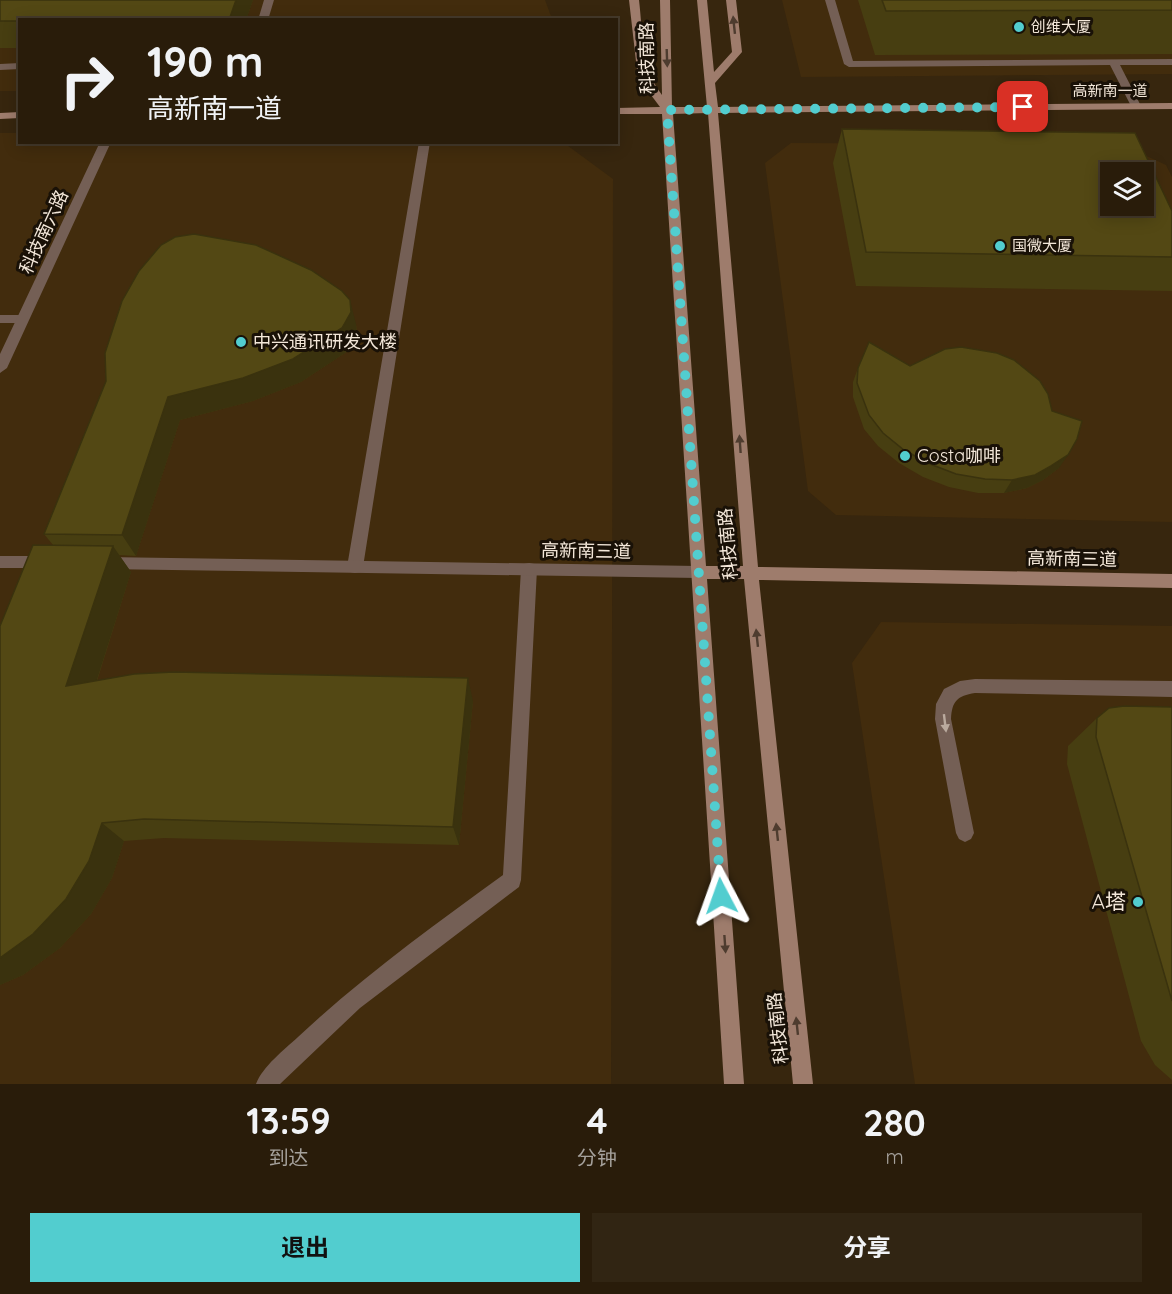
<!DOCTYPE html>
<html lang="zh">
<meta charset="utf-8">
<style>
:root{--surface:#291c0a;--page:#312513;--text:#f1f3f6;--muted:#a5a19c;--line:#453a2b;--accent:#52cdcf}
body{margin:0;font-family:Quicksand,"Noto Sans SC",sans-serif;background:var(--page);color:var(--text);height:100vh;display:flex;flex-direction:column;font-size:22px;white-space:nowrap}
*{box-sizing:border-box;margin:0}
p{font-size:20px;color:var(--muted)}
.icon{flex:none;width:33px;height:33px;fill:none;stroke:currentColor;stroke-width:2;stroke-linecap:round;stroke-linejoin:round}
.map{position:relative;height:1084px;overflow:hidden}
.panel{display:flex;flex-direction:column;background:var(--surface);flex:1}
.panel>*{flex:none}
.hud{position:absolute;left:18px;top:18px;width:600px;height:126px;border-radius:0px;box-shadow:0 3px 15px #0003,0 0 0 2px var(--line);background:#291c0a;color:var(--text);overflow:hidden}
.buttons{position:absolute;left:1100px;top:162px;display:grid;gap:12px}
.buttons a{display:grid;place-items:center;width:54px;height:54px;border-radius:0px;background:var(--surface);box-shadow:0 3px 15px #0003,0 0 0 2px var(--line);font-size:30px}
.pin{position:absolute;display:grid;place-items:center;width:51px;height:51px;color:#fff;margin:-26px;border-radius:12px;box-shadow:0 3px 9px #0006}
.me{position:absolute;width:66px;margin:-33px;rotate:356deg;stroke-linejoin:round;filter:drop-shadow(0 0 4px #0008)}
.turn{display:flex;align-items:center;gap:21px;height:126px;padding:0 30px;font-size:27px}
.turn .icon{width:78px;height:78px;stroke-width:2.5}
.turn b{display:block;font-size:42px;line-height:51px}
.eta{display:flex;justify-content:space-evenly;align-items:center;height:102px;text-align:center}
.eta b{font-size:36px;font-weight:700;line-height:42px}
.primary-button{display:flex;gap:12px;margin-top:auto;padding:12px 30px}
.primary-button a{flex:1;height:69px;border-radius:0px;background:var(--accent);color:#111;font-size:24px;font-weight:700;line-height:69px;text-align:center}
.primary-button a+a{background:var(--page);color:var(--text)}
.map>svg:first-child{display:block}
.built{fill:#422c0d;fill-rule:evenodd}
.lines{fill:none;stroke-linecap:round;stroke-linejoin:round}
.lane{fill:#745f55;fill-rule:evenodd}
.street{fill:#745f55;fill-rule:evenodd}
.secondary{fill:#9e7c6c;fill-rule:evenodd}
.wall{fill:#473e11}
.shaded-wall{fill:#3a320e}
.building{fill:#534814;stroke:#3a320e;stroke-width:1.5;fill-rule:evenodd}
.oneway{fill:#4e3c2f}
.oneway2{fill:#baaa9e}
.route{stroke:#52cdcf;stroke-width:10;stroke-dasharray:0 18}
.poi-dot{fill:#52cdcf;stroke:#191107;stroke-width:2}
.labels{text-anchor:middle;stroke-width:6;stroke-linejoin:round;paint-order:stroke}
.far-poi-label{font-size:15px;fill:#f3e7d9;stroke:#191107;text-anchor:start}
.far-street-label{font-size:15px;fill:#f3e7d9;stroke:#191107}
.street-label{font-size:18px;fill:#f3e7d9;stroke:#191107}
.poi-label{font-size:18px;fill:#f3e7d9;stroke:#191107;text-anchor:start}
.near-poi-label{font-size:21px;fill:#f3e7d9;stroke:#191107;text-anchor:end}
</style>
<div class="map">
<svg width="1172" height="1084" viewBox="0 0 1172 1084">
<rect width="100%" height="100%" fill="#37260e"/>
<path class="built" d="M0,0H545L552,19L20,20L19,91H0Z
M782,0H1172V74L801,77Z
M0,133H19L20,142L564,143L613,179L611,1084H0Z
M791,143L1123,145L1166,165L1172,177V522L836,515L808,491L765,163ZM1110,172H1143V206H1110Z
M881,622L1172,626V1084H915L852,663Z"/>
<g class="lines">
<path class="lane" d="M264,0H274L268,20H258Z
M825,0H835L853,61L1172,59V65H1120L1141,106L1136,109L1131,106L1110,65L849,67L844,64Z
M20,63V69L0,70V64Z
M419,142H430L363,567L360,572L355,573L350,572L347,567Z
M0,315H23L29,319L23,323H0Z
M529,563L534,564L537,569L521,880L519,887L360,1008L280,1084H256C263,1066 284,1050 298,1037C362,977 433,926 503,875L521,569L524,564Z
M975,679L1172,681V697L975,693C957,696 952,701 951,719L974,833L971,839L965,842L959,839L956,833L935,719L936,704L944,689L960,681Z"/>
<path class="street" d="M100,142H111L7,368L0,373V354Z
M0,556H44L49,557L52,562L49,567L44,568H0Z
M104,557L698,566L703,567L706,572L703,577L698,578L104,569L99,568L96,563L99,558Z"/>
<path class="secondary" d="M629,0H639C643,33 641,68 662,95L660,0H670L672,107H707L697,0H707L714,72L732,52L726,0H736L742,52L715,83L718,107L1172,103V109L718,113L758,567L1172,574V588L759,580L813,1084H793L744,579H707L744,1084H724L662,114H616V108L660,107L642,83L637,70ZM708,113L711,153L743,566H706L673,114Z
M20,112V118L0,119V113Z"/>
</g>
<path class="wall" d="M0,0H253L246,20H20V48H0Z
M858,0H1172V54L875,55Z
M842,129L1172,211V291L856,286L833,163Z
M356,324L357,335L348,351L301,382L253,401L180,420L136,556L119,555L131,572L97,681L473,701L459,845L164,838L124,841L112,878L91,914L60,948L23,975L0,985V626L53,545L44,534L106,381Z
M858,368L1059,468L1043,480L1027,488L1004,493H978L949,487L923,477L899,463L878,446L864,429L853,397V382Z
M1172,707V1080L1155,1065L1141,1041L1067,764L1068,746L1097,718Z"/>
<path class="shaded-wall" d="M236,0H253L246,20H229Z
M350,300L356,324L357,335L348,351L301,382L253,401L180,420L136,556L122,535L168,397Z
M1068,455L1059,468L1043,480L1027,488L1004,493L1012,480Z
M113,546L131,572L88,708L66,686Z
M468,678L473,701L459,845L453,827Z
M102,823L124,841L112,878L91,914L60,948L23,975L0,985V958Z"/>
<path class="building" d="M0,0H236L229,20H20V21H0Z
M882,0H1172V10L886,11Z
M842,129L1135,133L1172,211V257L866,252ZM1110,172H1143V206H1110Z
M194,234L256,245L311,270L342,291L350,300L351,312L342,328L293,359L243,378L168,397L122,535L44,534L106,381L105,353L122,301L139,271L161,245L175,237Z
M869,342L910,366L945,349L961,347L997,353L1014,360L1040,381L1048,394L1052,411L1082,421L1077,439L1068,455L1051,466L1035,475L1012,480L985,479L956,474L930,464L904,450L883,433L869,415L857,383L858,368Z
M33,545L113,546L66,686L134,674L174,672L468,678L453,827L144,819L102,823L89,861L66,899L33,934L0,958V626Z
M1124,706L1172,707V1001L1096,737L1097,718L1109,708Z"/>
<defs><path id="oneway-solid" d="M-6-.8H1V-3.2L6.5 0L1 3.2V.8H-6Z" transform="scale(1.5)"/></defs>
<g class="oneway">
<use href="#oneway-solid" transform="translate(734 25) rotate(-96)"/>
<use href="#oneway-solid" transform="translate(667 58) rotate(88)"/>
<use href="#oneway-solid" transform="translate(740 444) rotate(-94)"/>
<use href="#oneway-solid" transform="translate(757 638) rotate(-96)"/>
<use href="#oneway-solid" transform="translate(777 832) rotate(-96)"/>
<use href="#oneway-solid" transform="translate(725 944) rotate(86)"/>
<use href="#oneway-solid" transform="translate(797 1026) rotate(-96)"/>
</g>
<use class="oneway2" href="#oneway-solid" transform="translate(945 723) rotate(83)"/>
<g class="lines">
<path class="route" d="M721,896L667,110L1023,107"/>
</g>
<g class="poi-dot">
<circle cx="1019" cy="27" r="6"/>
<circle cx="1000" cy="246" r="6"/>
<circle cx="241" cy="342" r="6"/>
<circle cx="905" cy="456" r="6"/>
<circle cx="1138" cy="902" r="6"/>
</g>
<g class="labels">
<g class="far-poi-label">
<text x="1031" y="32">创维大厦</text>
<text x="1012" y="251">国微大厦</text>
</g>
<g class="far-street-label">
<text x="1110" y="96">高新南一道</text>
</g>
<g class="street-label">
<text transform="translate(647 58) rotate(-91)" y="6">科技南路</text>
<text transform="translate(44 232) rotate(-65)" y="6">科技南六路</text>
<text transform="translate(728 544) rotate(-95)" y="6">科技南路</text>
<text transform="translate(586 551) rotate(1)" y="6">高新南三道</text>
<text transform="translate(1072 559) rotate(1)" y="6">高新南三道</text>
<text transform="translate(778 1028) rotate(-96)" y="6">科技南路</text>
</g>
<g class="poi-label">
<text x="253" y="348">中兴通讯研发大楼</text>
<text x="917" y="462">Costa咖啡</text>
</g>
<g class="near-poi-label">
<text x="1126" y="909">A塔</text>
</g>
</g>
</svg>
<div class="buttons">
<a><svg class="icon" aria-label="layers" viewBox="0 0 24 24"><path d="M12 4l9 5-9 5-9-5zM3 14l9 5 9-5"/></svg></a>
</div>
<div class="pin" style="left:1023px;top:107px;background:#d93025"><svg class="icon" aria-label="arrive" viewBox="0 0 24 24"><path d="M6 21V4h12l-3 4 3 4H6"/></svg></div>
<svg class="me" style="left:721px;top:896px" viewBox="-20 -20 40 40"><path d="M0-17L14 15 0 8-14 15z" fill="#52cdcf" stroke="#fff" stroke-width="4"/></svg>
<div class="hud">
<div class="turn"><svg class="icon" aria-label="right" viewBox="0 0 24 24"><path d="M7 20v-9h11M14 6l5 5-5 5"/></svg><div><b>190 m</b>高新南一道</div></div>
</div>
</div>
<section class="panel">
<div class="eta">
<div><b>13:59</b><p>到达</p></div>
<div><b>4</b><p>分钟</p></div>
<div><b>280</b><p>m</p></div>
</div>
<div class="primary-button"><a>退出</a><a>分享</a></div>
</section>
